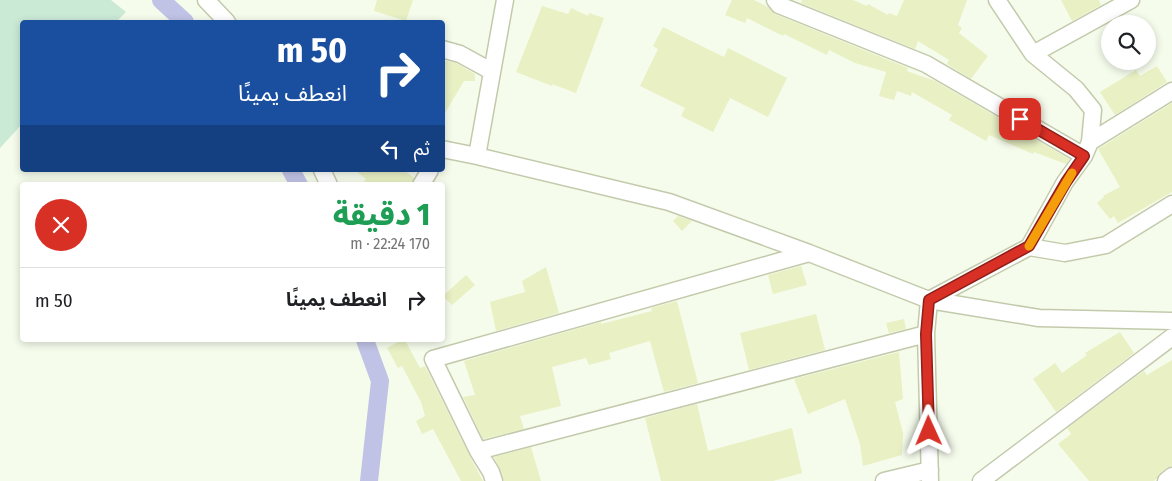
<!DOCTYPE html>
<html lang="ar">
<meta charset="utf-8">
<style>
:root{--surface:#fff;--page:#f2f2f2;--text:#202124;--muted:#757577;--line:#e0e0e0}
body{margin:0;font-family:"Fira Sans Condensed","Noto Sans Arabic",sans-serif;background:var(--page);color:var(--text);direction:rtl;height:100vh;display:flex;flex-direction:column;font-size:19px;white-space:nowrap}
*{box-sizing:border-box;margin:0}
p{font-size:16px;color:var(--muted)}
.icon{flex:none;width:28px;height:28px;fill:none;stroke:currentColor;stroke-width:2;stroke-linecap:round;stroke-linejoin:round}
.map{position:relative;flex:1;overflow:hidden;direction:ltr}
.side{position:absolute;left:20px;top:182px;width:425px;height:160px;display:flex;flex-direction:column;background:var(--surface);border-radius:5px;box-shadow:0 2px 8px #0003;direction:rtl}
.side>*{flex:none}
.guide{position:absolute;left:20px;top:20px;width:425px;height:152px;border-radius:5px;box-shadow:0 2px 8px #0003;direction:rtl;background:#1a4fa0;color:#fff;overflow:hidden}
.fabs{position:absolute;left:1101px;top:15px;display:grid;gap:10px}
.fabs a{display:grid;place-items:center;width:55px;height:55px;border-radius:50%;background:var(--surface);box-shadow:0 2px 8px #0003;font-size:25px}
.pin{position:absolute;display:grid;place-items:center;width:42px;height:42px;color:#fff;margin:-21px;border-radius:10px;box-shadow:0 2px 8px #0006}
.me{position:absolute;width:55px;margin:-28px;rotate:359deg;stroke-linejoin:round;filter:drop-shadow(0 0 4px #0008)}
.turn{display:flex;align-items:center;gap:18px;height:105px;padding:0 15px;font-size:22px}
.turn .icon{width:65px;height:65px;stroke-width:2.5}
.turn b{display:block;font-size:35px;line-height:42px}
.then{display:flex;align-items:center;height:48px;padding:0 15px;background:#0003;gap:10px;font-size:19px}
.round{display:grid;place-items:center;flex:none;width:52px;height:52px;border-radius:26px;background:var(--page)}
.overview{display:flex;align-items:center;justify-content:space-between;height:85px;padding:0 15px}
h1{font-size:30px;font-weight:800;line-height:38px;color:#1e9e55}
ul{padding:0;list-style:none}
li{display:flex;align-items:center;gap:15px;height:65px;padding:0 15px;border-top:1px solid var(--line)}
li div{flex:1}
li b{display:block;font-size:19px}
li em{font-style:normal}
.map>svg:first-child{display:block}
.green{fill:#caead6}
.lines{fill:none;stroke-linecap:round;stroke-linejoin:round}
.canal{stroke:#c0c3e5;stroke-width:18}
.building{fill:#e8f0c4}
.minor-casing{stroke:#c3caab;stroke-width:19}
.minor{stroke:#fff;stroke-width:16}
.route-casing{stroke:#8d1f18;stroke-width:12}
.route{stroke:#d93025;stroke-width:9}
.slow{stroke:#f59e0b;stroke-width:9}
</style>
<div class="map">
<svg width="1172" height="481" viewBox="0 0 1172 481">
<rect width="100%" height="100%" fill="#f5fcec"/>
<path class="green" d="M0,0H111L126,12L116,22H22V124L0,148Z"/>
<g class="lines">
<path class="canal" d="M161,0L185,22
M291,170L299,185
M365,340L380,381L369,481"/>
</g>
<path class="building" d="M377,0H413L406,21L374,11Z
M732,0H754L768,7L775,14L908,68L907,71L935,81L1069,159L1066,164L1034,152L1033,154L989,135L986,141L949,120L952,115L912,92L911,96L897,91L894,100L879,96L886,72L855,63L829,50L827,55L784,34L783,36L747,18L745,23L725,15Z
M802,0H853L867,6L868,4L888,15L889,13L897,16L904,0H967L958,25L962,28L959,33L988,56L971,79L947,64L949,60L918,41L915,49L801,3Z
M1061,0H1099L1101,5L1072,21Z
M542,6L568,14L571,8L588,16L589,13L604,18L576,93L552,84V86L516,72Z
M663,27L724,57L728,48L787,78L768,117L730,98L713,132L681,116L685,108L640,86L658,49L653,46Z
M442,60L456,63L475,74V81H464L442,118Z
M1157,66L1167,82L1115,115L1100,92L1136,70L1140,76Z
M1172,103V192L1118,223L1114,216L1110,219L1097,203L1104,197L1103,196L1120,187L1098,149Z
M355,170H404L414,178L411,185H362L366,179Z
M678,216L692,221L682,231L673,221Z
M801,266L807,285L773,294L768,275Z
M546,267L559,313L496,331L490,302L525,292L522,281Z
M466,275L475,285L452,305L443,296Z
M677,301L698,383L664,392L650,341L609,353L611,359L589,365L586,358L552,367L561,406L520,416L524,429L483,439L463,397L475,395L464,361L601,322V324L652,311L651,308Z
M816,314L825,350L749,370L740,333Z
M904,319L906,329L889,333L886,323Z
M1120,332L1134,353L1056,412L1033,379L1055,363L1062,373L1087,355L1085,353Z
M402,340H405L420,368L425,366L469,455L483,481H461L433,429L422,434L416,421L425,416L421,402L402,366L398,368L387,348Z
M899,352L903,399L895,402L903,433L902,455L863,466L860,444L845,399L808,414L794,379Z
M1172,360V466L1166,468L1154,481H1089L1058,444L1071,434L1067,428L1144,371L1147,375Z
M697,404L708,451L792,428L802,473L773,481H661L645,418Z
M531,447L541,481H504L500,469L494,457Z"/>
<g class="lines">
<g class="minor-casing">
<path id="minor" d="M206,0L227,22
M775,0L779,5L926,64L1084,156
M442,49L460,54L491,71
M1033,54L1131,0
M1090,142L1172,91
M442,149L477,156L669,202L809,253L929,300L1039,318L1172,321
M477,156L505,0
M322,170L329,185
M421,185L430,170
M1029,247L1065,253L1106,245L1172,204
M478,451L926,334
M494,481L491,472L478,451L433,359L809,253
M884,481L930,470
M930,481L926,334L929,300L1029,247L1065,182L1084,156L1090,142L1093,110L1076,89L1033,54L997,0
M981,481L1172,337
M1166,481L1172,476"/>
</g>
<use href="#minor" class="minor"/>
</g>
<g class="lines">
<g class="route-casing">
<path id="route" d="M929,431L926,334L929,300L1029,246L1066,182L1084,156L1020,119"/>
</g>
<use href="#route" class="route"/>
<path class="slow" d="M1029,246L1072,173"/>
</g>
</svg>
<div class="fabs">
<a><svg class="icon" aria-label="search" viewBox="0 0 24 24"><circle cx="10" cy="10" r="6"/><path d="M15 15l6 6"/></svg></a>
</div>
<div class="pin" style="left:1020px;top:119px;background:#d93025"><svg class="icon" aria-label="arrive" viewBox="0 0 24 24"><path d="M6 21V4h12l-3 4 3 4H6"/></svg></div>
<svg class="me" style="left:929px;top:431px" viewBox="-20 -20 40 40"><path d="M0-17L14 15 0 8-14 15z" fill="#d93025" stroke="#fff" stroke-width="4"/></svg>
<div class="guide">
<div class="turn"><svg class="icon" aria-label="right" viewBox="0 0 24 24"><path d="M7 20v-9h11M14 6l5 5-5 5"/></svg><div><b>50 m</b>انعطف يمينًا</div></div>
<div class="then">ثم<svg class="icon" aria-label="left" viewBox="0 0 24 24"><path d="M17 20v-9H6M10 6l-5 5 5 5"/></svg></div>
</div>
<section class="side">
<div class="overview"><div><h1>1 دقيقة</h1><p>170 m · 22:24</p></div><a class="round" style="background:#d93025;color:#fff"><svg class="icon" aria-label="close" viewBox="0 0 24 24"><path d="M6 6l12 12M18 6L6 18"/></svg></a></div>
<ul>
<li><svg class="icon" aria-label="right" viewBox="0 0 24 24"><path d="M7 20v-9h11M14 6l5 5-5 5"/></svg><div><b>انعطف يمينًا</b></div><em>50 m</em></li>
</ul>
</section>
</div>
